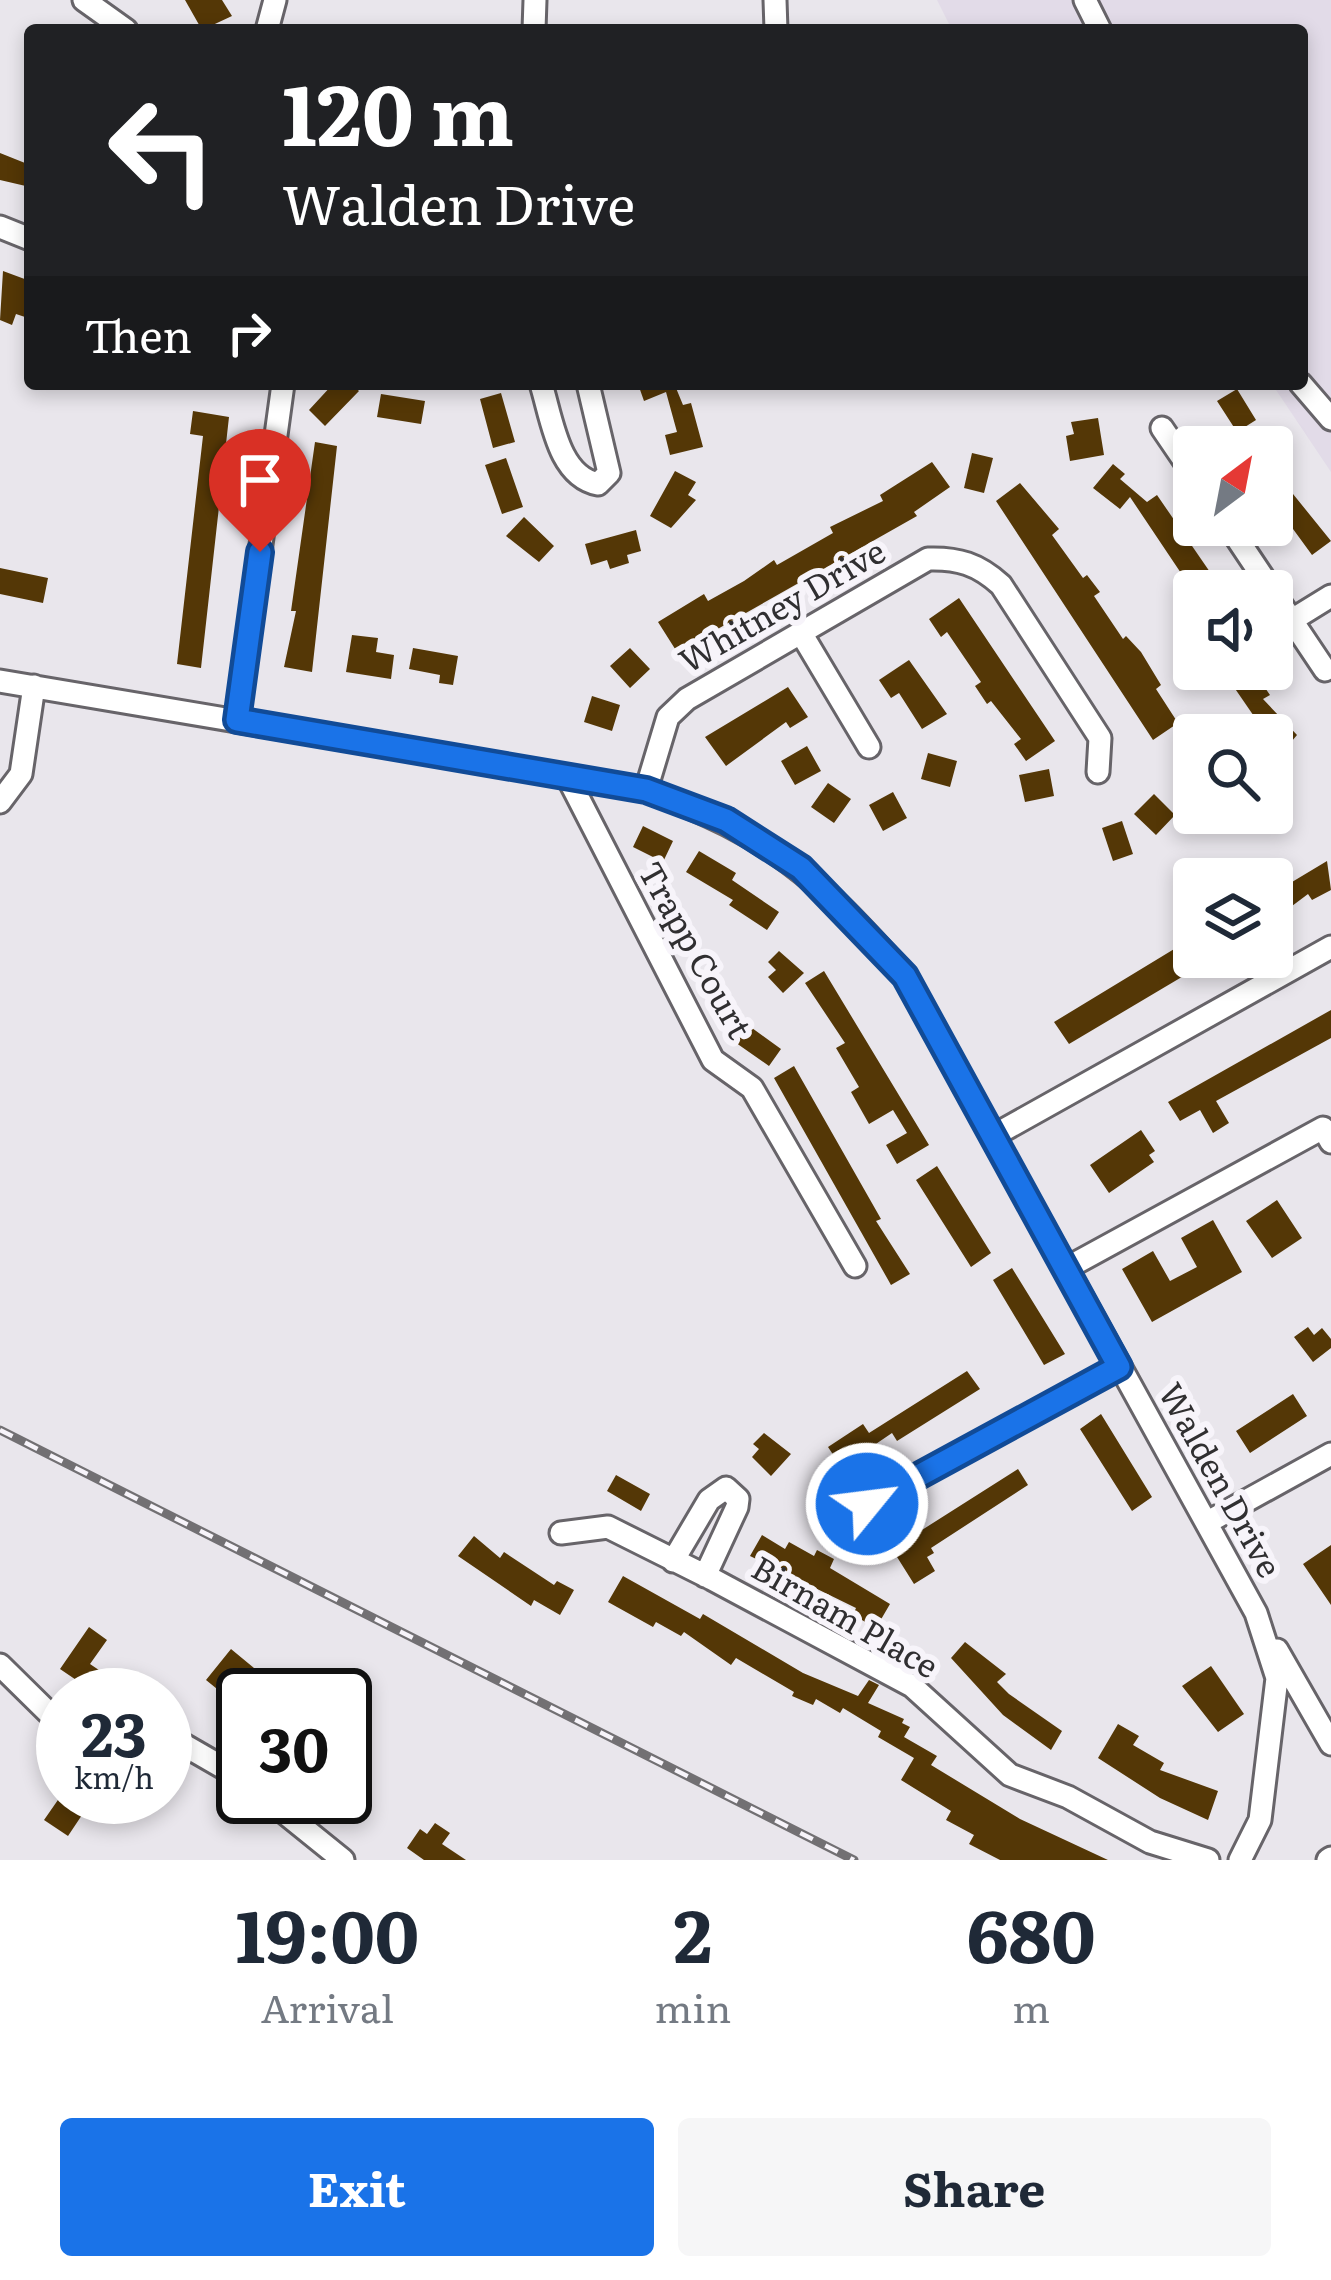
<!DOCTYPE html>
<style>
:root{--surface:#fff;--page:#f6f6f7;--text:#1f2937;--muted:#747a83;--accent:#1a73e8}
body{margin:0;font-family:Literata,serif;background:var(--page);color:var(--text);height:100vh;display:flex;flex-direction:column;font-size:45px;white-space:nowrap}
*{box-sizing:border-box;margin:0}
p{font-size:39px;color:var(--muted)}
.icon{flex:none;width:66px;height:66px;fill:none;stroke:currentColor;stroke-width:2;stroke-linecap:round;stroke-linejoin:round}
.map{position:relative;height:1860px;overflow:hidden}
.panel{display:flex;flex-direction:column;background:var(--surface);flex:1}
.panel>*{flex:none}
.hud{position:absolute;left:24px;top:24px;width:1284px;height:366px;border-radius:12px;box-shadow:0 6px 18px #0003;background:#202124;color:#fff;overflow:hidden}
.needle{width:78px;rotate:32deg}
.tools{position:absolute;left:1173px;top:426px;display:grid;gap:24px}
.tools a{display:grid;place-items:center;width:120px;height:120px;border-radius:12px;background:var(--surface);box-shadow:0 6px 18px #0003;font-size:60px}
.speed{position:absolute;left:36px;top:1668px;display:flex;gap:24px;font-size:60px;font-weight:700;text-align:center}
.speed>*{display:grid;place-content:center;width:156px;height:156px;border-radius:50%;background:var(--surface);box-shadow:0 6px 18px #0003;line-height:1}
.speed small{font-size:30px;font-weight:400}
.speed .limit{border:6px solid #111;border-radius:18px;background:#fff;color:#111}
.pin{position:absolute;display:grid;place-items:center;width:102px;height:102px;color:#fff;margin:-123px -51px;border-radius:50% 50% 50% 0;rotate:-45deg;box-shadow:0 0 12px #0007}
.pin .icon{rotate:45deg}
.me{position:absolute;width:132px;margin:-66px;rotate:61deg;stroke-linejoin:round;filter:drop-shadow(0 0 9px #0008)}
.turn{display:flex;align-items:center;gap:42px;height:252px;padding:0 60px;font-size:54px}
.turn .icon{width:156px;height:156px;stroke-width:2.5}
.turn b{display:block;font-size:84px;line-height:102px}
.then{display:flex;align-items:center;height:114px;padding:0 60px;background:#0003;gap:24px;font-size:45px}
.eta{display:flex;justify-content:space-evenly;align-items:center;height:204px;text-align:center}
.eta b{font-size:72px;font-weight:700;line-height:84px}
.action{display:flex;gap:24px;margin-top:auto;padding:24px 60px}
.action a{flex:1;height:138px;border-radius:12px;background:var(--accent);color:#fff;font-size:48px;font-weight:700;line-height:138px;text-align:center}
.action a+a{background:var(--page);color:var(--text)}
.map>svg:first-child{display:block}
.built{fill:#e2dbe8}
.building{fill:#543706}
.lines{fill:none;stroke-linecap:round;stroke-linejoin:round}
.minor-casing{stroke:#676469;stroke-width:27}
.minor{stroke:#fff;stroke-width:21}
.rail-casing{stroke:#727073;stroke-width:9}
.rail{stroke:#f7f4fa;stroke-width:4.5;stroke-dasharray:14;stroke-linecap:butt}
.route-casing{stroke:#114b97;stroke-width:30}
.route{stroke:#1a73e8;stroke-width:21}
.labels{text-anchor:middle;stroke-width:12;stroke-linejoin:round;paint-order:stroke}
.street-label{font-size:33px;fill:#302f31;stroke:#f7f4fa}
</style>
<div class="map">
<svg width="1331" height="1860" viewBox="0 0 1331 1860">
<rect width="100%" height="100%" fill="#e9e6ec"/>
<path class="built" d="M937,0H1331V472L1272,384H1302V30H952Z"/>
<path class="building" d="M185,0H222L232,16L202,30Z
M0,153L30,165V187L0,180Z
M3,271L30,281L25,317L16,314L12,325L0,320Z
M333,384H352L359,391L325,426L309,410Z
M638,384H685L676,388L683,405L691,403L703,447L670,455L665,435L677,432L666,392L644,401Z
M1237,389L1256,420L1237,432L1217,401Z
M501,393L515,442L493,448L480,399Z
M381,394L425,401L421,424L377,417Z
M193,411L229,417L201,668L177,664L203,436L190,434Z
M1098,418L1104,455L1070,461L1066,436L1074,434L1071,422Z
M315,442L337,446L312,672L284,667L296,611H291Z
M972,453L993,458L984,493L964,488Z
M506,458L523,507L502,514L485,465Z
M932,462L950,487L914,512L917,516L677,652L658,622L704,594L708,601L744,581L774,560L777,565L833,533L830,527L883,501L880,495Z
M1113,464L1125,474L1120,479L1147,502L1157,495L1223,591H1193L1130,497L1120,509L1093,488Z
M1272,468L1331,541L1312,555L1285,518L1280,522L1272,511Z
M675,471L696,482L688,495L696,500L671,528L650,516Z
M1020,483L1059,529L1052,535L1083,578L1087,575L1100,592L1094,596L1123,639L1126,636L1141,652L1161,685L1156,689L1178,723L1153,740L996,501Z
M524,517L554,546L539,562L506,536Z
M636,530L641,551L627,555L629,563L610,569L607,560L591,565L585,544Z
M0,568L48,578L43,603L0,594Z
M959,598L1055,741L1026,761L1014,744L1021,739L991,701L987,704L975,686L981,682L947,632L941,637L929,619Z
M352,635L378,638L376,652L394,655L391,679L346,672Z
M413,648L458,656L453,685L439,683L440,675L409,669Z
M630,648L650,669L630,688L610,666Z
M909,660L947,714L922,729L899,693L891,698L879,680Z
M1239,669H1252L1270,695L1263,699L1297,735L1281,754L1272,745V735H1251L1260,725L1227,677Z
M788,687L808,717L790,728L786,722L726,766L705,737Z
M592,696L620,705L612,731L584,722Z
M807,746L821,771L795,785L781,761Z
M928,753L957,761L950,787L921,779Z
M1049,769L1054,796L1025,802L1019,775Z
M828,783L851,799L834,823L811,807Z
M893,792L907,818L883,831L869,805Z
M1154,794L1175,815L1156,835L1134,814Z
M1122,821L1133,854L1113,861L1102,828Z
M643,826L673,841L663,862L633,847Z
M699,851L736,873L732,880L779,912L767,930L729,905L733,900L686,872Z
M1327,861L1331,890L1312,900L1308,894L1272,921V894Z
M1189,940L1202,965L1069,1044L1054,1022Z
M779,951L804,973L783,993L768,977L776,970L768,962Z
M824,971L929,1145L897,1164L886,1145L907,1133L893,1110L869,1124L851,1092L859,1087L836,1048L845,1043L805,983Z
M1331,1010V1038L1216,1101L1229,1123L1213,1133L1200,1110L1180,1121L1168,1102Z
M741,1020L781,1049L769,1066L729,1038Z
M794,1066L881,1219L876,1221L910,1274L891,1285L774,1078Z
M1141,1130L1155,1151L1149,1155L1154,1162L1109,1193L1090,1165Z
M937,1166L991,1253L971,1267L916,1180Z
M1277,1200L1302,1238L1272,1258L1246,1221Z
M1213,1220L1242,1272L1152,1322L1122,1269L1153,1251L1170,1281L1197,1267L1181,1238Z
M1012,1268L1065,1354L1044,1365L993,1280Z
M1308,1327L1314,1335L1322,1328L1331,1339V1348L1313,1362L1294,1337Z
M967,1371L980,1389L897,1441L892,1433L867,1450L872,1456L860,1464L854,1456L840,1465L828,1447L863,1424L869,1433Z
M1293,1394L1307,1416L1250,1453L1236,1431Z
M1101,1414L1152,1497L1132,1511L1080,1429Z
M764,1433L791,1454L771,1476L752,1457L759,1449L753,1444Z
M1018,1469L1028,1485L931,1548L934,1553L927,1557L935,1571L914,1584L892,1549Z
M616,1475L650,1494L641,1511L607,1491Z
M762,1535L785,1549L789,1542L814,1556L817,1550L834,1559L830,1568L890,1604L876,1628L853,1615L856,1608L750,1556Z
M474,1536L500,1558L504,1552L554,1585L557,1581L574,1590L560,1615L534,1600L531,1606L458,1556Z
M1331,1545V1605L1303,1564Z
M623,1576L700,1619L703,1614L803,1673L858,1696L869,1680L879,1685L868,1703L904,1719L902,1723L910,1727L904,1737L937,1756L931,1765L1020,1819L1108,1860H1000L969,1844L974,1835L946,1820L951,1811L901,1780L914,1758L878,1737L881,1731L843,1708L840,1713L816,1699L813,1705L792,1696L794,1692L736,1658L731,1665L684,1632L681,1636L656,1622L653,1627L608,1602Z
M89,1627L107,1640L90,1664L124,1687L118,1695H83L88,1688L60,1669Z
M965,1642L1006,1674L997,1682L1009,1694L1062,1731L1051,1750L1003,1715L951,1658Z
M231,1649L254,1668L243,1682L260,1695H243V1710L206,1680Z
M1211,1666L1244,1714L1218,1732L1182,1686Z
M1118,1724L1139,1736L1133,1745L1164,1763L1160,1770L1218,1791L1208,1820L1160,1798L1098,1758Z
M60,1797H94L68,1836L44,1820Z
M435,1823L450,1833L442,1844L466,1860H424L407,1848L420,1829L427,1834Z"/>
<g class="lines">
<g class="minor-casing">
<path id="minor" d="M84,0L126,30
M775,0L776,30
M1085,0L1100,30
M267,30L275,0
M534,30L535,0
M0,227L30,239
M541,384C552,419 558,476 598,484L609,473L588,384
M1301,384L1331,419
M1162,428L1194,475
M1228,525L1325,670
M1292,620L1331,596
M801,633L869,747
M0,681L646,790C771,836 818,877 905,976L1256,1613L1277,1678L1260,1820L1240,1860
M237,720L283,384
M567,776L713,1060L752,1088L855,1266
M646,790L668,717L687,699L928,559C958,558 978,564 1001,585L1100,738L1098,772
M0,802L21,774L34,686
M993,1136L1331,947
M1065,1269L1323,1128L1331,1142
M867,1505L1119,1367
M1208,1522L1331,1454
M561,1533L608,1527L712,1579L912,1686L1010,1775L1068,1797L1150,1842L1208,1860
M673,1561L709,1500L726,1488L738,1499L737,1507L705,1576
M1277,1650L1331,1744
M0,1665L63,1727
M165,1753L184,1745L243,1779
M265,1797L343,1860
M1328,1860L1331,1858"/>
</g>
<use href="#minor" class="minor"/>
<g class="rail-casing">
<path id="rail" d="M0,1430L854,1860"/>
</g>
<use href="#rail" class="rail"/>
</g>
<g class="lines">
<g class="route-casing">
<path id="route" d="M260,552L237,720L646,790L726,820L801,868L905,976L1119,1367L867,1504"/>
</g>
<use href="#route" class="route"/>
</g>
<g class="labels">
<g class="street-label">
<text transform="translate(782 606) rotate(-30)" y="12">Whitney Drive</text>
<text transform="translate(695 950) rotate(61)" y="12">Trapp Court</text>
<text transform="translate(1220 1480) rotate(61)" y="12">Walden Drive</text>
<text transform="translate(845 1617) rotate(30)" y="12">Birnam Place</text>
</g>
</g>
</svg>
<div class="tools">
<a><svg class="needle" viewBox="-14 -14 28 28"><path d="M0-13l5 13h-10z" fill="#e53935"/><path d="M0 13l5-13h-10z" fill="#747a83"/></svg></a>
<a><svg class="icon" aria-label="sound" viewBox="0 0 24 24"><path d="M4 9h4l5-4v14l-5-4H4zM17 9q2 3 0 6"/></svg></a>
<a><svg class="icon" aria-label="search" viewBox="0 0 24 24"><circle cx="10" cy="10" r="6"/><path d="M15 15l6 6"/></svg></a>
<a><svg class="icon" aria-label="layers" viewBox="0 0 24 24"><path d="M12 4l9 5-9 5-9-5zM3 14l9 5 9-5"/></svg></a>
</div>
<div class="speed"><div>23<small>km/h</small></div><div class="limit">30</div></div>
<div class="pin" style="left:260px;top:552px;background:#d93025"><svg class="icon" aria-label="arrive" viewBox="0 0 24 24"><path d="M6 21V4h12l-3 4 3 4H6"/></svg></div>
<svg class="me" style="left:867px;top:1504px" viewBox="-20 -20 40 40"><circle r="17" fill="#1a73e8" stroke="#fff" stroke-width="3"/><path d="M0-11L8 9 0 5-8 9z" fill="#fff"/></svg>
<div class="hud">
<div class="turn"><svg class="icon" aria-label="left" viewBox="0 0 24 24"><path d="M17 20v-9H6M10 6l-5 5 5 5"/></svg><div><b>120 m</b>Walden Drive</div></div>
<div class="then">Then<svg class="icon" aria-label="right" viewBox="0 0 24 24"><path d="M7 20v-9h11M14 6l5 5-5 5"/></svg></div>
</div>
</div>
<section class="panel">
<div class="eta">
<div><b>19:00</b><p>Arrival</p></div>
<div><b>2</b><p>min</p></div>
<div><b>680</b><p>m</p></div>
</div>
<div class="action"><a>Exit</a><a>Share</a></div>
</section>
